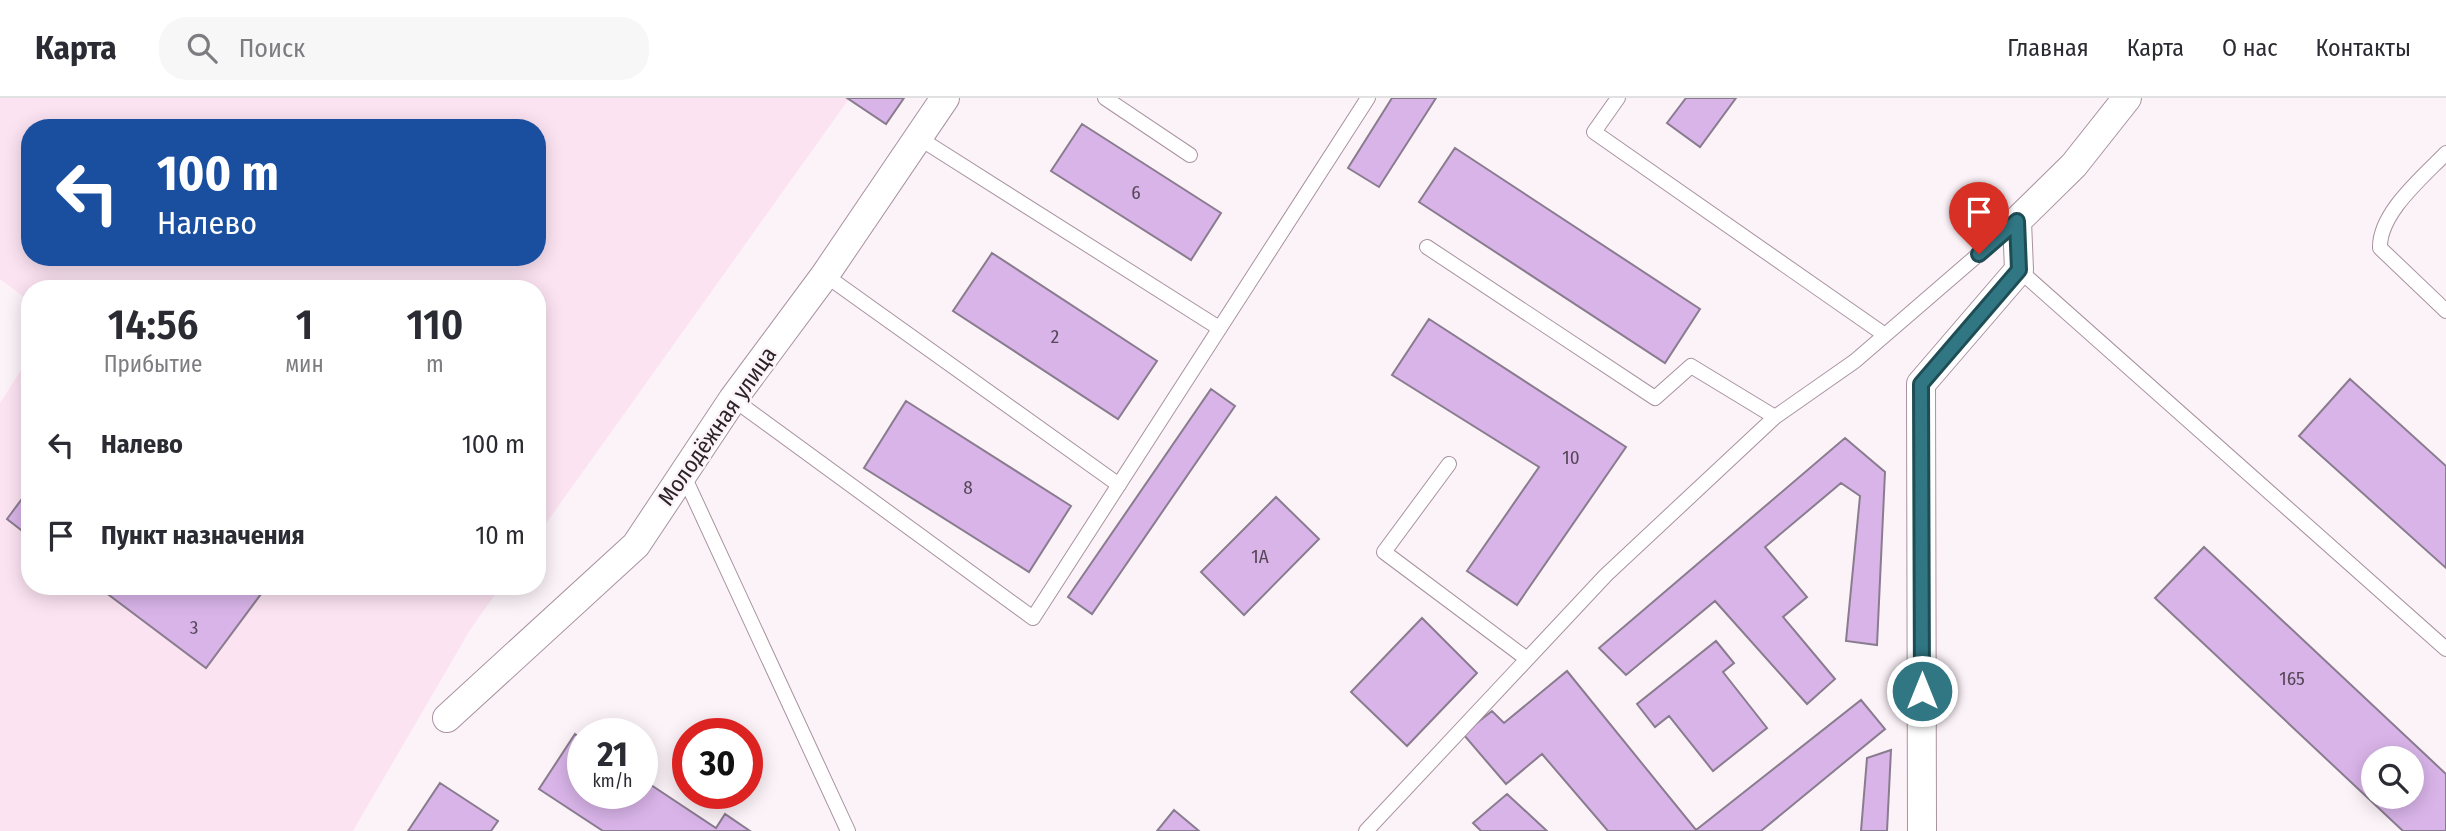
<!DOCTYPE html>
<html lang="ru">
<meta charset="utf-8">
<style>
:root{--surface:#fff;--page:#f7f7f7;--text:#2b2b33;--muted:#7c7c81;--line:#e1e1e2}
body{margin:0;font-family:"Fira Sans Condensed",sans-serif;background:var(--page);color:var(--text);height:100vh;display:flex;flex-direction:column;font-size:26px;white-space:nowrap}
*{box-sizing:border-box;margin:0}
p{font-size:23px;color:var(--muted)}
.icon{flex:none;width:38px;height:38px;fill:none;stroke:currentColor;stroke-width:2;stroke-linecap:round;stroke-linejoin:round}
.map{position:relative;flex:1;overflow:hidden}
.sheet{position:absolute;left:21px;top:182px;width:525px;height:315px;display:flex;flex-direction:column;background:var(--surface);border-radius:28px;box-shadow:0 4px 18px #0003}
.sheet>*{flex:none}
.top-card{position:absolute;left:21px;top:21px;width:525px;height:147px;border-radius:28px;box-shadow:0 4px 18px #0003;background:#1a4fa0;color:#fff;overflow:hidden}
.tools{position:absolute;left:2361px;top:648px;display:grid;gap:14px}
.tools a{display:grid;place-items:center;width:63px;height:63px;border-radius:50%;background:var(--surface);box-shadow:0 4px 18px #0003;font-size:35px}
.speed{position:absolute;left:567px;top:620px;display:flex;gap:14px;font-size:35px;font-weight:700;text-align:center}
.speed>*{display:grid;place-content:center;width:91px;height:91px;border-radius:50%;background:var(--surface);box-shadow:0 4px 18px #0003;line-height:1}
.speed small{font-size:18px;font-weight:400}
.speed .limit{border:10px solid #d22;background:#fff;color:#111}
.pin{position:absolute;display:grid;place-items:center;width:60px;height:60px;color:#fff;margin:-72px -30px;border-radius:50% 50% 50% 0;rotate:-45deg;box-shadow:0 0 7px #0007}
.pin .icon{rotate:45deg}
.me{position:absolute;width:77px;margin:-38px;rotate:0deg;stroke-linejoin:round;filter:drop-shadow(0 0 5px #0008)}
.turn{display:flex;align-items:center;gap:24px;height:147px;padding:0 21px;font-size:32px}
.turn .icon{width:91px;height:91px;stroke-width:2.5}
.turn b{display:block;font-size:49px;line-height:60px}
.eta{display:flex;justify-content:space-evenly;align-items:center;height:119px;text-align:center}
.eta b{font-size:42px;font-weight:600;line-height:49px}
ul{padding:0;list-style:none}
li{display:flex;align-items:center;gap:21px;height:91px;padding:0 21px}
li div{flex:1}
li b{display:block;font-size:26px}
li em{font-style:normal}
header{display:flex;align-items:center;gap:42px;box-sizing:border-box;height:98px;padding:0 35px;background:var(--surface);border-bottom:2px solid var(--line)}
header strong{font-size:33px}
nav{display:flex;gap:38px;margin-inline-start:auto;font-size:24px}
.search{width:490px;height:63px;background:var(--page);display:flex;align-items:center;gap:18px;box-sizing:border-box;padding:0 24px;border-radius:28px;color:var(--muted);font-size:26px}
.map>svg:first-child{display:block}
.built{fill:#fce3f2;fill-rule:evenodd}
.building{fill:#d9b4e9;stroke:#897c8f;stroke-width:2;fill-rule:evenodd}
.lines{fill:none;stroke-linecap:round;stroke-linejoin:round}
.lane-casing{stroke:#a892a0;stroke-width:16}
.street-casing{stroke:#a892a0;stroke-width:30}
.lane{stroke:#fff;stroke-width:14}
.street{stroke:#fff;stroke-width:28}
.route-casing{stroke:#1f4d55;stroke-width:18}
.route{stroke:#307683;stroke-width:12}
.labels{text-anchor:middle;stroke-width:5;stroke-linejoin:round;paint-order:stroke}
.number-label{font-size:19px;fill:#564758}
.street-label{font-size:23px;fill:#2b2328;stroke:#fcf3f8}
</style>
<header>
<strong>Карта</strong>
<div class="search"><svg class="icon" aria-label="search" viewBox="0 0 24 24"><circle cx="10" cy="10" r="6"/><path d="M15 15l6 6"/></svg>Поиск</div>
<nav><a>Главная</a><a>Карта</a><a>О нас</a><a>Контакты</a></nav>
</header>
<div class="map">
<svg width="2446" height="733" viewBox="0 0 2446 733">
<rect width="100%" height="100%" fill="#fcf3f8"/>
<path class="built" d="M0,0H847L849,1L537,438V191H30V204L0,181ZM30,30H537V159H30Z
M30,258V488H501L470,532L353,733H0V305Z"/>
<path class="building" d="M847,0H904L886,26Z
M1392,0H1436L1379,89L1348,70Z
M1686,0H1736L1700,49L1667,25Z
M1082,26L1221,115L1191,162L1051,73Z
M1455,50L1700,211L1665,265L1419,104Z
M992,155L1157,263L1118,321L953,213Z
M1429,221L1626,349L1517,507L1467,473L1539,369L1392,277Z
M2350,281L2446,368V470L2299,338Z
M1211,291L1235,308L1092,516L1068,499Z
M906,303L1071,408L1029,474L864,370Z
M1845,340L1885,374L1877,547L1846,543L1860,398L1841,385L1765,449L1807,499L1783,519L1835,581L1807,606L1715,503L1626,577L1599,550Z
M30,390V439L7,421Z
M1276,399L1319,441L1244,517L1201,474Z
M2204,449L2446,676V733H2403L2155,500ZM2373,660H2412V698H2373Z
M97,488H267L206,570Z
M1422,520L1477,575L1407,648L1351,594Z
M1716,543L1734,565L1723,574L1767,630L1713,673L1669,618L1655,629L1637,606Z
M1567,573L1696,732L1861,602L1885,631L1761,733H1608L1542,656L1506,686L1463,636L1492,613L1504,625Z
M575,636L583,642V695H642V681L716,730L725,716L750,733H603L539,691Z
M1891,652L1887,733H1861L1867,660Z
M440,685L498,723L491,733H408Z
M1507,696L1547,733H1481L1473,725Z
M1174,712L1199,733H1157Z"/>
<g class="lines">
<g class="lane-casing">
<path id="lane" d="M1105,0L1190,57
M1618,0L1594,34L1885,237
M919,40L1219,230
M2446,55C2423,79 2379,115 2380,150L2446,213
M1427,149L1655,300L1691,268L1775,319
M2019,172L2446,551
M825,177L1119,387
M733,301L1033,520L1368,0
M1449,366L1384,454L1527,561
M683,376L848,733
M1366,733L1606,477L1775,319L1855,263L2016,124"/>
</g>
<g class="street-casing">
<path id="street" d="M447,620L636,447L733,301L825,177L945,0
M1922,733L1921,286L2019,172L2017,123L2074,67L2127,0"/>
</g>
<use href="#lane" class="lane"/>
<use href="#street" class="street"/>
</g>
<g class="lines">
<g class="route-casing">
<path id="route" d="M1922,593L1921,286L2019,172L2017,123L1979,156"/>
</g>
<use href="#route" class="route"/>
</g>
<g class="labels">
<g class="number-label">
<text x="1136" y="101">6</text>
<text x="1055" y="245">2</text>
<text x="1571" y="366">10</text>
<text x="968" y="396">8</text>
<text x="1260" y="465">1А</text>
<text x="194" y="536">3</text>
<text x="2292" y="587">165</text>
</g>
<g class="street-label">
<text transform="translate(717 328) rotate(-55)" y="8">Молодёжная улица</text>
</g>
</g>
</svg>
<div class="tools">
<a><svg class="icon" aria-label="search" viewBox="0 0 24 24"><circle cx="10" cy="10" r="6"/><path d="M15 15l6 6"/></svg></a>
</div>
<div class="speed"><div>21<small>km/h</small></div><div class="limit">30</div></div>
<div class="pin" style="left:1979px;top:156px;background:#d93025"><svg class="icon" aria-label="arrive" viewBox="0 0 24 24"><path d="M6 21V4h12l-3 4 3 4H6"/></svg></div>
<svg class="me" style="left:1922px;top:593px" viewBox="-20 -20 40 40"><circle r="17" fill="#307683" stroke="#fff" stroke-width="3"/><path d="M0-11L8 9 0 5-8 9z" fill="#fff"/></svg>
<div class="top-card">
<div class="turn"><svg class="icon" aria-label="left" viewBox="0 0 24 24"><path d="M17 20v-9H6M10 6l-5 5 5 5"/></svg><div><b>100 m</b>Налево</div></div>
</div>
<section class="sheet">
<div class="eta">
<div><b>14:56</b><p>Прибытие</p></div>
<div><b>1</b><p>мин</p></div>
<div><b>110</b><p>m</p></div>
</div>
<ul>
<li><svg class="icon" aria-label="left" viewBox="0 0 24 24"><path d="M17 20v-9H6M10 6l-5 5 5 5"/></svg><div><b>Налево</b></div><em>100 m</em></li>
<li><svg class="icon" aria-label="arrive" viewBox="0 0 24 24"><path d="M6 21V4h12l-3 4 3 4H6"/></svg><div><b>Пункт назначения</b></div><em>10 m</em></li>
</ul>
</section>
</div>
